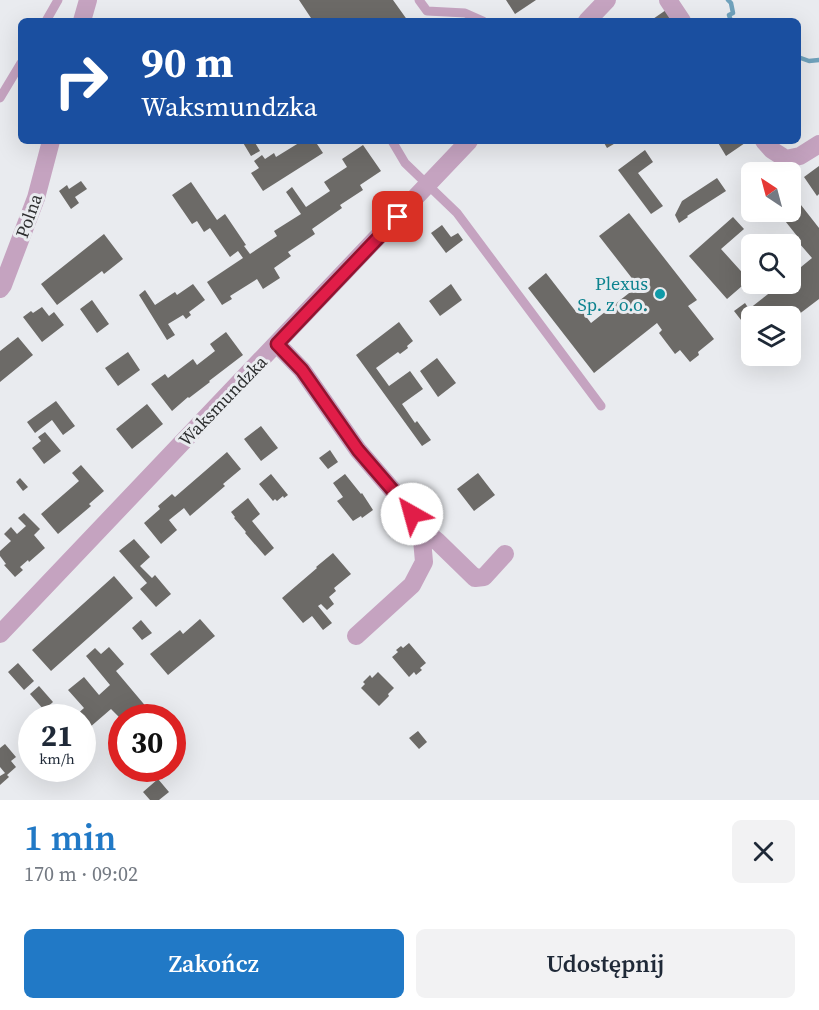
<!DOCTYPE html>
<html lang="pl">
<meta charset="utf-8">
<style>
:root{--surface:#fff;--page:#f2f2f3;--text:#1f2937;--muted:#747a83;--accent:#2179c6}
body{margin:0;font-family:"Source Serif 4",serif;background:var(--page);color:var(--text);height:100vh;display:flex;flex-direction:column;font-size:22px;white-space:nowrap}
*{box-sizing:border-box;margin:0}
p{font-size:20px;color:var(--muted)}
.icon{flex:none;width:33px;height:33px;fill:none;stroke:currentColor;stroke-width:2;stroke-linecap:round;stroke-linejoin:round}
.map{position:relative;height:800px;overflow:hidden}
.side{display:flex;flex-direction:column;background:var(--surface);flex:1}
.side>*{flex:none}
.hud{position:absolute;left:18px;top:18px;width:783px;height:126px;border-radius:9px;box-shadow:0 6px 24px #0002;background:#1a4fa0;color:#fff;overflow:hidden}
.needle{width:39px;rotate:324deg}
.controls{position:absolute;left:741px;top:162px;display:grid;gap:12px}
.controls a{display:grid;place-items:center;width:60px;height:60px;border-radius:9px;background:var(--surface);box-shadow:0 6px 24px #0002;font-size:30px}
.speed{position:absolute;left:18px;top:704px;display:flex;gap:12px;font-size:30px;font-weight:700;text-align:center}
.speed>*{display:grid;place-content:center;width:78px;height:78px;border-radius:50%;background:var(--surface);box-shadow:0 6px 24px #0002;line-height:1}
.speed small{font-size:15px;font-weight:400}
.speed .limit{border:9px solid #d22;background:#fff;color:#111}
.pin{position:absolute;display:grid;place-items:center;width:51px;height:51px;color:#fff;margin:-26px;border-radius:12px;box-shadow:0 3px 9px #0006}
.me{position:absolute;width:66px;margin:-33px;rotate:322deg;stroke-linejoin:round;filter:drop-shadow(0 0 4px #0008)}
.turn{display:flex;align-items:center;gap:21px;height:126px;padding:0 24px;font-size:27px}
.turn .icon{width:78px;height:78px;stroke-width:2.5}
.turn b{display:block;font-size:42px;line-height:51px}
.round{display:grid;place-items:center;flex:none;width:63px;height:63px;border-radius:9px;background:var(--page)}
.head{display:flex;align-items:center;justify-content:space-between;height:102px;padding:0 24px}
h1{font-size:36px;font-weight:600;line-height:45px;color:var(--accent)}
.action{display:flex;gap:12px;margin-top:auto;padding:12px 24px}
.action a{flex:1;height:69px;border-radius:9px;background:var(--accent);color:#fff;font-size:24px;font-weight:600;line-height:69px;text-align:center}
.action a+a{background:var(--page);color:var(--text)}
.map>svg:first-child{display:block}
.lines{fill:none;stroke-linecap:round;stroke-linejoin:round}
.stream{stroke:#70a2bc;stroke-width:4.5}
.building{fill:#6c6a67}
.service{stroke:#c5a3c0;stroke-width:9}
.minor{stroke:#c5a3c0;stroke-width:18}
.route-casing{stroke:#92132f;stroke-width:15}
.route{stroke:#e11d48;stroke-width:10}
.culture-dot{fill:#0f9aa8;stroke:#e9ebef;stroke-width:2}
.labels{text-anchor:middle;stroke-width:6;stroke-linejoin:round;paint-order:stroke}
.street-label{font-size:18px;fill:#2d2e2f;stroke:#e9ebef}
.culture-label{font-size:18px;fill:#0d838f;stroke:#e9ebef;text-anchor:end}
</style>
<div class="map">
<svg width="819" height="800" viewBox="0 0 819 800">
<rect width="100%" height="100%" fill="#e9ebef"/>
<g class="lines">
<path class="stream" d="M728,0L731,3L733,13L729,15L731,21
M798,57L809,61L819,60"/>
</g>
<path class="building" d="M299,0H393L408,21H313Z
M506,0H536L515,14Z
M666,10L674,21H650Z
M242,141H254L260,151L251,156Z
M302,141H315L323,153L263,191L251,173L259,168L254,161L262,155L265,159L274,153L276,157Z
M603,141H619L607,148Z
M717,141H743L745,143L726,156Z
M363,145L381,171L360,185L363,190L340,205L342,208L312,229L315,234L288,252L291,256L274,268L280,278L263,289L257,279L230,296L232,299L222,305L207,282L243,258L238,251L230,257L210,228L204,232L197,221L192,224L172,195L191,182L217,220L225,214L246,245L244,246L250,254L277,236L274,231L301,214L286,192L292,187L306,207L330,191L324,182L347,167L342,159Z
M645,150L653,162L638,173L663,206L651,214L618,170Z
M819,166V194L817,196L804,177Z
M717,178L726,191L687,216L688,217L679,223L675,215L682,201Z
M81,181L87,189L75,197L79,203L71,209L59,191L67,185L69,189Z
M790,191L819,228V299L790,321V316H752V334L734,311L745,303L749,309L781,284H790V276L812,258L799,243L801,241L778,212H790Z
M629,213L697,300L688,306L714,339L698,352L699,355L690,362L680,350L675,354L659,333L662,330L657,323L594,373L528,288L546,273L577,313L581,310L591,323L638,286L599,236Z
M733,217L744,229L721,249L749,280L727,299L689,256Z
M442,225L451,237L458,233L463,240L446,253L431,233Z
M104,234L123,259L104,274L102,271L57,305L41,284Z
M193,284L205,300L189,312L191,315L186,319L183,315L168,324L175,335L167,340L139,295L145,290L155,305L175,292L177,295Z
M451,284L462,300L440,316L429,301Z
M92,300L109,324L97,333L80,309Z
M42,307L49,316L54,312L64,325L42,342L23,317L31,311L33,313Z
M399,322L413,341L407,346L408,348L400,354L398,352L376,368L389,386L410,371L423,389L402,404L415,423L417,421L431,440L422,446L356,355Z
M226,332L243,355L209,381L210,382L189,398L188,397L172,411L151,384L165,374L168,378L193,359L197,365L215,351L210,344Z
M18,337L33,355L0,382V351Z
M128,352L140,370L118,386L105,368Z
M437,358L456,383L438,397L420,371Z
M56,401L75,426L63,435L52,420L35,433L27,422Z
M147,404L163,424L132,449L116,429Z
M261,426L278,448L261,461L244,439Z
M45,432L61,451L44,464L32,448L41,441L38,437Z
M330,450L338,462L328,469L319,458Z
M227,452L241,469L223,484L225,486L190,516L184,508L169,520L177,530L161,544L144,523L160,509L158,506L172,494L175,497Z
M81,465L104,491L89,504L91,506L58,534L41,514L79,481L72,473Z
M478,473L495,495L474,511L457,489Z
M271,474L288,495L284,498L283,496L277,501L275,499L273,501L259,484Z
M345,474L361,494L362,493L373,510L362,518L361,516L353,521L337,501L343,497L333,483Z
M20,478L28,487L23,491L16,482Z
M248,498L260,514L252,521L274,548L265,556L245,533L246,532L234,518L235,517L231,512Z
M24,513L40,529L34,535L45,548L29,562L28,560L20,567L23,570L15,577L4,565L6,564L0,556V551L11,541L4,534L11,527L17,534L26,526L18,518Z
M134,539L150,557L140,566L152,578L155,575L171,594L156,607L140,589L147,583L119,551Z
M333,553L351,574L334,588L336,591L329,597L334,604L327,610L321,604L318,606L332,623L323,630L312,616L303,623L282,598L317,568L316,567Z
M114,576L133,598L51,671L32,650Z
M200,619L215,636L168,675L150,654L180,630L183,634Z
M141,620L152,633L142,640L132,628Z
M409,643L426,663L420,668L422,670L416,675L414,672L409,677L392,657L398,652L396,650L401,646L403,648Z
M109,647L124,664L116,671L148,709L139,717H122V720L111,709L82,734V717H74L84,708L68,690L84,677L99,695L110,685L86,656L95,648L101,654Z
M18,663L34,681L24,690L8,672Z
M378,672L394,688L388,694L389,696L379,706L361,688L365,684L363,682L370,675L372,678Z
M39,686L53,702L44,710L30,694Z
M418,731L427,742L419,749L409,738Z
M5,744L16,757L11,761L16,767L7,775L9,777L0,785V776L5,773L0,767V748Z
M158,779L169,792L159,800H150L143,792Z"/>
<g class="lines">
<path class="service" d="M419,0L427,11L465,13L483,21
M46,21L58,0
M0,98L21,63
M392,141L405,163L457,213L601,406"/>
<path class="minor" d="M668,0L682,21
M82,21L88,0
M587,21L607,0
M764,141L772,150L786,159L800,156L819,144
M0,289L3,285L36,198L51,141
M277,344L302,370L358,450L402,501L421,528L424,562L412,585L356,636
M421,528L437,541L475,578L484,577L505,554
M0,634L469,141"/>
</g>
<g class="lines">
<g class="route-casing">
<path id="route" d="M398,217L277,344L302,370L358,450L402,501L412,514"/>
</g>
<use href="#route" class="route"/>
</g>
<circle class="culture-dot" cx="660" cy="294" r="6"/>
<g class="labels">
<g class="street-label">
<text transform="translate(29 216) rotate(-70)" y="6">Polna</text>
<text transform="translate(223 401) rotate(-46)" y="6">Waksmundzka</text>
</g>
<g class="culture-label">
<text x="648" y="290">Plexus<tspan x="648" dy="21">Sp. z o.o.</tspan></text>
</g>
</g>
</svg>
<div class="controls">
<a><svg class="needle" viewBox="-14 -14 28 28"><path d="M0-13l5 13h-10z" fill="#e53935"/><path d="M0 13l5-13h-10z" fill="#747a83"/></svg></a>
<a><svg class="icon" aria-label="search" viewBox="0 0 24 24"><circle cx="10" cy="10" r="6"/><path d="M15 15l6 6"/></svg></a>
<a><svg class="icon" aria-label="layers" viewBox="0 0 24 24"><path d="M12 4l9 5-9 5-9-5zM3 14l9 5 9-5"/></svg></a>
</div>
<div class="speed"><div>21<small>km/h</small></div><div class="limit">30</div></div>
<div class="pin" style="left:398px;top:217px;background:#d93025"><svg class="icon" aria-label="arrive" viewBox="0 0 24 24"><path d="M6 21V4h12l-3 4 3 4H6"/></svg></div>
<svg class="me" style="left:412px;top:514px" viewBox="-20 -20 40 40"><circle r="19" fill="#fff"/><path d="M0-13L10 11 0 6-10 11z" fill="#e11d48"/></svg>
<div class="hud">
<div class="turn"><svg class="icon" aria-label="right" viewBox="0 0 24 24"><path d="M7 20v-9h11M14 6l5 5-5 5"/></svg><div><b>90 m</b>Waksmundzka</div></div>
</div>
</div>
<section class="side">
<div class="head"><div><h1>1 min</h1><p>170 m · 09:02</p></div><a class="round"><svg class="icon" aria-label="close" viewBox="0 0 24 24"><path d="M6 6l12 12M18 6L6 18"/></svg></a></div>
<div class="action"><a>Zakończ</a><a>Udostępnij</a></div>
</section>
